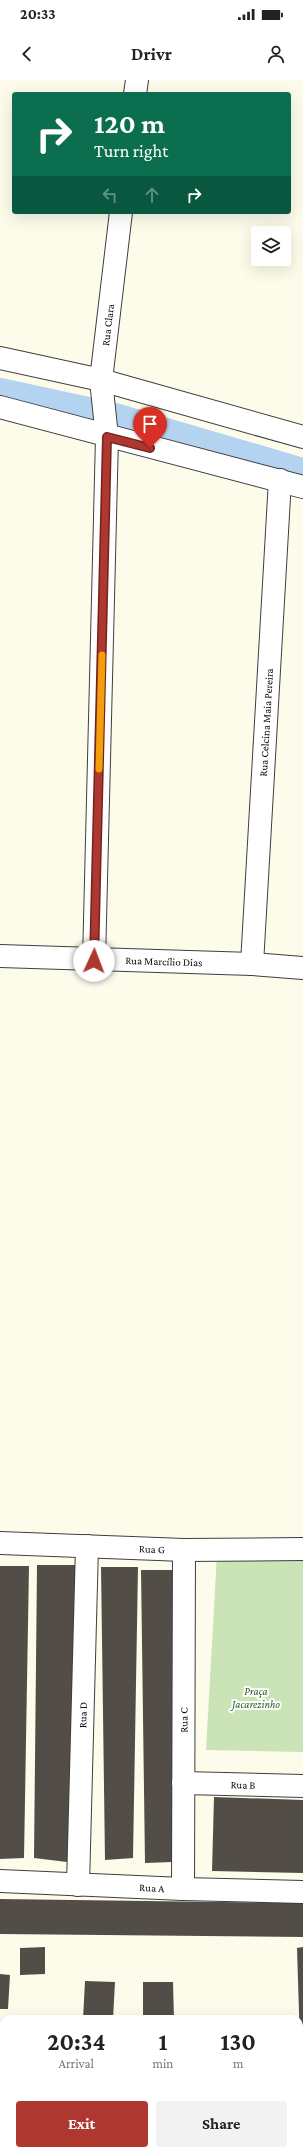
<!DOCTYPE html>
<meta charset="utf-8">
<style>
:root{--surface:#fff;--page:#f2f2f2;--text:#222;--muted:#767676;--accent:#ae3730}
body{margin:0;font-family:"Crimson Pro",serif;background:var(--page);color:var(--text);height:100vh;display:flex;flex-direction:column;font-size:15px;white-space:nowrap}
*{box-sizing:border-box;margin:0}
p{font-size:13px;color:var(--muted)}
.icon{flex:none;width:22px;height:22px;fill:none;stroke:currentColor;stroke-width:2;stroke-linecap:round;stroke-linejoin:round}
.map{position:relative;flex:1;overflow:hidden}
.sheet{position:absolute;left:0px;top:1935px;width:303px;height:140px;display:flex;flex-direction:column;background:var(--surface);border-radius:12px 12px 0 0;box-shadow:0 4px 16px #0002}
.sheet>*{flex:none}
.hud{position:absolute;left:12px;top:12px;width:279px;height:122px;border-radius:4px;box-shadow:0 4px 16px #0002;background:#0b6e4f;color:#fff;overflow:hidden}
.fabs{position:absolute;left:251px;top:146px;display:grid;gap:8px}
.fabs a{display:grid;place-items:center;width:40px;height:40px;border-radius:4px;background:var(--surface);box-shadow:0 4px 16px #0002;font-size:20px}
.pin{position:absolute;display:grid;place-items:center;width:34px;height:34px;color:#fff;margin:-41px -17px;border-radius:50% 50% 50% 0;rotate:-45deg;box-shadow:0 0 4px #0007}
.pin .icon{rotate:45deg}
.me{position:absolute;width:44px;margin:-22px;rotate:2deg;stroke-linejoin:round;filter:drop-shadow(0 0 3px #0008)}
.turn{display:flex;align-items:center;gap:14px;height:84px;padding:0 16px;font-size:18px}
.turn .icon{width:52px;height:52px;stroke-width:2.5}
.turn b{display:block;font-size:28px;line-height:34px}
.lanes{display:flex;align-items:center;height:38px;padding:0 16px;background:#0003;justify-content:center;gap:20px;direction:ltr}
.lanes .off{opacity:.35}
.eta{display:flex;justify-content:space-evenly;align-items:center;height:68px;text-align:center}
.eta b{font-size:24px;font-weight:700;line-height:28px}
.cta{display:flex;gap:8px;margin-top:auto;padding:8px 16px}
.cta a{flex:1;height:46px;border-radius:4px;background:var(--accent);color:#fff;font-size:16px;font-weight:700;line-height:46px;text-align:center}
.cta a+a{background:var(--page);color:var(--text)}
.status{display:flex;justify-content:space-between;align-items:center;height:28px;padding:0 20px;background:var(--surface);direction:ltr}
.status svg{height:11px;fill:currentColor}
header{display:flex;justify-content:space-between;align-items:center;height:52px;padding:0 16px;background:var(--surface);font-size:18px;font-weight:700}
.map>svg:first-child{display:block}
.green{fill:#cae4b8}
.lines{fill:none;stroke-linecap:round;stroke-linejoin:round}
.canal{stroke:#b4d3f0;stroke-width:30}
.building{fill:#534d48}
.street-casing{stroke:#3e3e3e;stroke-width:24}
.street{stroke:#fff;stroke-width:22}
.route-casing{stroke:#71241f;stroke-width:10}
.route{stroke:#ae3730;stroke-width:7}
.slow{stroke:#f59e0b;stroke-width:7}
.labels{text-anchor:middle;stroke-width:4;stroke-linejoin:round;paint-order:stroke}
.street-label{font-size:11px;fill:#0b0b0b;stroke:#fff}
.park-label{font-size:11px;font-style:italic;fill:#285c22;stroke:#fff}
</style>
<div class="status"><b>20:33</b><svg viewBox="0 0 49 12"><path d="M0 12V9h3v3zM5 12V6h3v6zM10 12V3h3v9zM15 12V0h3v12zM26 1h20v11H26zM47 4h2v5h-2z"/></svg></div>
<header><svg class="icon" aria-label="back" viewBox="0 0 24 24"><path d="M15 5l-7 7 7 7"/></svg>Drivr<svg class="icon" aria-label="person" viewBox="0 0 24 24"><circle cx="12" cy="8" r="4"/><path d="M4 21q1-7 8-7t8 7"/></svg></header>
<div class="map">
<svg width="303" height="2075" viewBox="0 0 303 2075">
<rect width="100%" height="100%" fill="#fdfceb"/>
<path class="green" d="M217,1473L303,1475V1672L206,1670Z"/>
<g class="lines">
<path class="canal" d="M0,313L111,337L303,393"/>
</g>
<path class="building" d="M37,1485H78L67,1782L34,1778Z
M0,1486H29L24,1778L0,1779Z
M101,1487H138L133,1778L105,1780Z
M141,1490H177L173,1782L145,1783Z
M214,1717L303,1720V1793L212,1791Z
M0,1819L303,1823V1857L0,1854Z
M45,1867V1894L20,1895V1868Z
M303,1867V1964H300L297,1868Z
M0,1894L10,1895L8,1929H0Z
M85,1901L115,1902L113,1939H83Z
M143,1902H173L174,1939H143Z
M183,1936L210,1937V1939H183Z
M4,2055V2071H21V2075H0V2056Z"/>
<g class="lines">
<g class="street-casing">
<g id="street">
<path d="M135,14L137,0"/>
<path d="M0,278L101,300L303,357"/>
<path d="M0,327L303,407"/>
<path id="s1" d="M0,876L252,884L303,888"/>
<path id="s2" d="M94,881L107,357L101,300L121,132"/>
<path id="s3" d="M252,884L280,400"/>
<path id="s4" d="M0,1463L184,1470L303,1469"/>
<path id="s5" d="M183,1703L303,1706"/>
<path id="s6" d="M0,1801L183,1809L303,1812"/>
<path id="s7" d="M78,1805L87,1466"/>
<path id="s8" d="M183,1809L184,1470"/>
<path d="M0,2014H4"/>
<path d="M299,2022L303,2023"/>
</g>
</g>
<use href="#street" class="street"/>
</g>
<g class="lines">
<g class="route-casing">
<path id="route" d="M94,881L107,357L150,368"/>
</g>
<use href="#route" class="route"/>
<path class="slow" d="M99,689L102,575"/>
</g>
<g class="labels">
<g class="street-label">
<text dy="4" stroke="none"><textPath href="#s2" startOffset="637">Rua Clara</textPath></text>
<text dy="4" stroke="none"><textPath href="#s3" startOffset="242">Rua Celcina Maia Pereira</textPath></text>
<text dy="4" stroke="none"><textPath href="#s1" startOffset="164">Rua Marcílio Dias</textPath></text>
<text dy="4" stroke="none"><textPath href="#s4" startOffset="152">Rua G</textPath></text>
<text dy="4" stroke="none"><textPath href="#s7" startOffset="170">Rua D</textPath></text>
<text dy="4" stroke="none"><textPath href="#s8" startOffset="169">Rua C</textPath></text>
<text dy="4" stroke="none"><textPath href="#s5" startOffset="60">Rua B</textPath></text>
<text dy="4" stroke="none"><textPath href="#s6" startOffset="152">Rua A</textPath></text>
</g>
<g class="park-label">
<text x="256" y="1615">Praça<tspan x="256" dy="13">Jacarezinho</tspan></text>
</g>
</g>
</svg>
<div class="fabs">
<a><svg class="icon" aria-label="layers" viewBox="0 0 24 24"><path d="M12 4l9 5-9 5-9-5zM3 14l9 5 9-5"/></svg></a>
</div>
<div class="pin" style="left:150px;top:368px;background:#d93025"><svg class="icon" aria-label="arrive" viewBox="0 0 24 24"><path d="M6 21V4h12l-3 4 3 4H6"/></svg></div>
<svg class="me" style="left:94px;top:881px" viewBox="-20 -20 40 40"><circle r="19" fill="#fff"/><path d="M0-13L10 11 0 6-10 11z" fill="#ae3730"/></svg>
<div class="hud">
<div class="turn"><svg class="icon" aria-label="right" viewBox="0 0 24 24"><path d="M7 20v-9h11M14 6l5 5-5 5"/></svg><div><b>120 m</b>Turn right</div></div>
<div class="lanes"><svg class="icon off" aria-label="left" viewBox="0 0 24 24"><path d="M17 20v-9H6M10 6l-5 5 5 5"/></svg><svg class="icon off" aria-label="ahead" viewBox="0 0 24 24"><path d="M12 20V5M6 11l6-6 6 6"/></svg><svg class="icon" aria-label="right" viewBox="0 0 24 24"><path d="M7 20v-9h11M14 6l5 5-5 5"/></svg></div>
</div>
<section class="sheet">
<div class="eta">
<div><b>20:34</b><p>Arrival</p></div>
<div><b>1</b><p>min</p></div>
<div><b>130</b><p>m</p></div>
</div>
<div class="cta"><a>Exit</a><a>Share</a></div>
</section>
</div>
